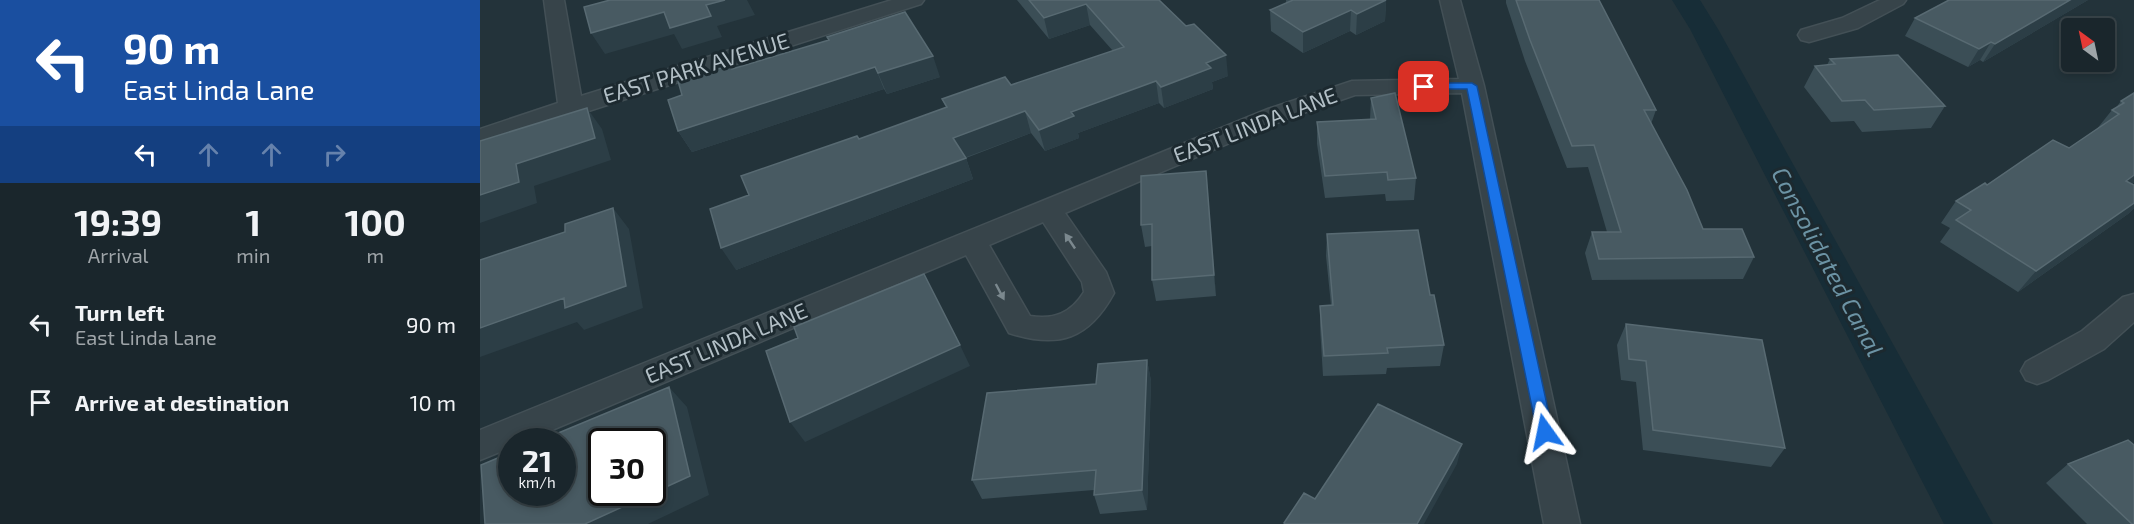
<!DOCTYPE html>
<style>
:root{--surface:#1a262c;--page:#232e34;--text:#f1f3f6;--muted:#9fa5a9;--line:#384348}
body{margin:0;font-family:"Exo 2",sans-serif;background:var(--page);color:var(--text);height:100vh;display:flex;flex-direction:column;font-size:22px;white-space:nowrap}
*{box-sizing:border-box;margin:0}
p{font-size:20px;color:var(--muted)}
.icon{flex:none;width:33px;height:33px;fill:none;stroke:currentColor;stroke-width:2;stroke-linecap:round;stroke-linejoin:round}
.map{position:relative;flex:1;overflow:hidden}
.side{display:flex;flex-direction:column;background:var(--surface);width:480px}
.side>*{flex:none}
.guide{background:#1a4fa0;color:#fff;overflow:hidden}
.needle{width:39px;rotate:327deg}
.tools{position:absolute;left:1581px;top:18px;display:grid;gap:12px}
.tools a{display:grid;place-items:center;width:54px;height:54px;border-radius:6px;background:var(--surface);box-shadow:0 3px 9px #0003,0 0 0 2px var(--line);font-size:30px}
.speed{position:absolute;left:18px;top:428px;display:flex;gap:12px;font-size:30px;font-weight:700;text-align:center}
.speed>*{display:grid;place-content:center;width:78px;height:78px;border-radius:50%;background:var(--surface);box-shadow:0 3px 9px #0003,0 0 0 2px var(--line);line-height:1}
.speed small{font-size:15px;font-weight:400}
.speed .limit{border:3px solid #111;border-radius:9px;background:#fff;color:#111}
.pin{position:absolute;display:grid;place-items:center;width:51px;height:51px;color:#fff;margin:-26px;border-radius:12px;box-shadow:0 3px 9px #0006}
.me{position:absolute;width:66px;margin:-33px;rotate:348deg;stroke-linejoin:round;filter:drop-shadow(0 0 4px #0008)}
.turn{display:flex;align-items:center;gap:21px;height:126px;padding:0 24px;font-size:27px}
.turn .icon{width:78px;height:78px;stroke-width:2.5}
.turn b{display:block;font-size:42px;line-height:51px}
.lanes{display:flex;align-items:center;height:57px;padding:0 24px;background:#0003;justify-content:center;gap:30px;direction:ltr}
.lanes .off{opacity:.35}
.eta{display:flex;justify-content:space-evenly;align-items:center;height:102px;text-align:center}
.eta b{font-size:36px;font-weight:700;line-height:42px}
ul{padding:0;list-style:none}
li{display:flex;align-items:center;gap:18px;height:78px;padding:0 24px}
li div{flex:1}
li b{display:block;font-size:22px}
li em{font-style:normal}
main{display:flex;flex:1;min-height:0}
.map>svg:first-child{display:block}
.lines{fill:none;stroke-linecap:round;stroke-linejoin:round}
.canal{fill:#172d37;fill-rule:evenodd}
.minor-casing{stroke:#435056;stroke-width:3}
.minor{fill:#37444a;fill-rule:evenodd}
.wall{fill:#3b4e56}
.shaded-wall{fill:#2c3e46}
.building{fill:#485a62;stroke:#586a72;stroke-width:1.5;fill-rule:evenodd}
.oneway{fill:#7b888e}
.route{fill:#1a73e8;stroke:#114b97;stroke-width:1.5}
.labels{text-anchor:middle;stroke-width:6;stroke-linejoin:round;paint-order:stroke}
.street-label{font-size:22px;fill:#b2bfc6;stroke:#1c292f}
.water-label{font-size:24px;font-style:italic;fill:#6c93a4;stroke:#1c292f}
</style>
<main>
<section class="side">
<div class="guide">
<div class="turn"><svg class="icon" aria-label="left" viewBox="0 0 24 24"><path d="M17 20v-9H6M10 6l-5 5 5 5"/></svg><div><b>90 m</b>East Linda Lane</div></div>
<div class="lanes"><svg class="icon" aria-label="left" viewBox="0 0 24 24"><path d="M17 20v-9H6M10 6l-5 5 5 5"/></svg><svg class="icon off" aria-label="ahead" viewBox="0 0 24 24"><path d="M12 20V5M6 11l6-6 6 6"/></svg><svg class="icon off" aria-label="ahead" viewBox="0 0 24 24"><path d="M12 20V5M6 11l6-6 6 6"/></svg><svg class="icon off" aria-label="right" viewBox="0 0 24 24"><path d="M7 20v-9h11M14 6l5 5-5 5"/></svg></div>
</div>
<div class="eta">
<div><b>19:39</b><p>Arrival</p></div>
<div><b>1</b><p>min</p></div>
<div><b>100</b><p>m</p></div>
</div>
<ul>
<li><svg class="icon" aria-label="left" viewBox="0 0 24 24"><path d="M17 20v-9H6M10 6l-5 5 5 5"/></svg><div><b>Turn left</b><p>East Linda Lane</p></div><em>90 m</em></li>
<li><svg class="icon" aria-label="arrive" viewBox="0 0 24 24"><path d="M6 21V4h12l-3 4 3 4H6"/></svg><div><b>Arrive at destination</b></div><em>10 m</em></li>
</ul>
</section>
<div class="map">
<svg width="1654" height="524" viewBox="0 0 1654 524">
<rect width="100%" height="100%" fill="#23333a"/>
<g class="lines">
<path class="canal" d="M1192,0H1220L1238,29L1513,524H1464L1210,29Z"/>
<g class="minor-casing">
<path id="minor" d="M64,0H84L101,96L412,0H444L441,4L0,146V129L78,103Z
M960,0H980L1004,86L1100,524H1064L982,93L875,95L806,119L585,213L626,272L634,293C609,339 579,349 529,333L486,255L46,441H32V447L0,460V430L788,109L872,81L979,79ZM563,222L602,282L604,292C591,313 574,320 550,316L509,245Z
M1400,0H1426L1423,4L1378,28L1329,42L1321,40L1318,35L1321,30L1362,18Z
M1654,294V322L1624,349L1568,380L1557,384L1546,380L1541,371L1546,362L1602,331L1643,297Z"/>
</g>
<use href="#minor" class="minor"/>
</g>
<path class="wall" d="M537,0H679L748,76L732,82L733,89L684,108L679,103L598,133L599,138L565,151L551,133L486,158L493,179L256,270L269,195L379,139L466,108L462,99L531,85L633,51L610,25L569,39Z
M806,0H906L905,21L876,35L870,31L823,53L791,31L790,10L806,3Z
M1026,0H1119L1176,110L1171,124L1223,229L1274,257L1263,279L1112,280L1105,253L1112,232H1127L1108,167L1087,168L1045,61L1026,3Z
M1469,0H1608L1503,62L1500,60L1488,67L1425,36L1435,18Z
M349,40L460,77L407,94L404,89L212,152L198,131L202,95L253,69Z
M1350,59L1465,106L1451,128L1382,132L1374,121L1351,122L1324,87L1335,66L1347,65Z
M1654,93V182L1652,184L1654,185V208L1648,214L1538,292L1460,242L1470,228L1461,223L1476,201L1507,185L1589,148L1616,130L1632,110L1635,109L1641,101Z
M891,98L936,178L934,200L906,201L905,194L845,198L837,144V122L890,119Z
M726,171L736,296L676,301L672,280V246L665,247L661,225Z
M847,234L950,295L964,345L960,366L907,368L906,374L843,376L840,327V306L851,305L846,256Z
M1146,324L1305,448L1291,467L1163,450L1156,382L1141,380L1137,345Z
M667,360L671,381L667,510L620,514L614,495V490L502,499L492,480L616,384Z
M1588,464L1654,524H1607L1566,483Z"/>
<path class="shaded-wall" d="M245,0H267L275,15L237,26L242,37L202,49L194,34L125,54L111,33L184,12L226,5Z
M906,0L905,21L876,35L877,14Z
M1590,0H1608L1503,62L1515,44Z
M606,4L610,25L569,39L564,18Z
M871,10L870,31L823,53V32Z
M1511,42L1500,60L1488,67L1499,49Z
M746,55L748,76L732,82L733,89L684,108L681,87L726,63Z
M453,56L460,77L407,94L398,73Z
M395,67L404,89L212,152L198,131Z
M676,81L679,103L598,133L599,138L565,151L559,130L591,112Z
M107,108L122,129L131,160L54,186L57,203L0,223V195L36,164Z
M545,111L551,133L481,159L473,138Z
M486,158L493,179L256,270L241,248Z
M726,171L728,192L736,296L734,275Z
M1654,175V182L1627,203L1646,181Z
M1654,203V208L1648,214L1538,292L1556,271Z
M133,208L149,229L163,308L104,330L97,322L0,357V328L84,298Z
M480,345L490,366L325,442L310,422Z
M667,360L671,381L667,510L662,490Z
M189,387L207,407L229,495L168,524H105Z
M982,444L977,464L944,524H937Z"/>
<path class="building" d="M130,0H245L226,5L231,16L190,28L184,12L111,33L104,7Z
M549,0H679L706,26L714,24L746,55L726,63L731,68L681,87L676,81L591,112L594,116L559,130L545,111L473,138L486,158L241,248L230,209L269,195L261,176L377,136L379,139L467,107L462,99L525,77L531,85L644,47L606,4L564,18Z
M813,0H906L877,14L871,10L823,32L790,10Z
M1036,0H1119L1176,110H1164L1207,190L1223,229H1262L1274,257L1119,259L1112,232H1141L1114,145L1092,146L1050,40Z
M1469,0H1590L1515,44L1511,42L1499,49L1435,18Z
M425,12L453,56L398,73L395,67L198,131L188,100L202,95L198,81L251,65L252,69L349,40L347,37Z
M1418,55L1465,106L1394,110L1385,100L1362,101L1335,66L1355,64L1350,59Z
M915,93L936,178L908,180L907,172L845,176L837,122L896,119L891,98Z
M1654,93V175L1646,181L1654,185V203L1556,271L1476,220L1491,210L1476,201L1505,183L1507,185L1573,140L1589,148L1639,114L1632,110L1644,103L1641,101Z
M107,108L115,138L36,164L39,182L0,195V141Z
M726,171L734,275L672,280V224L661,225V176Z
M133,208L146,286L85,308L84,298L0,328V260L85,232V224Z
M938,230L950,295H954L964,345L907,348L908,353L844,356L840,306L853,305L847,234Z
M444,274L480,345L310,422L286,351L318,338L314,327Z
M1146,324L1282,340L1305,448L1173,430L1166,361L1149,359Z
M667,360L662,490L614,495L616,470L492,480L507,393L616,384L618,364Z
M189,387L210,476L105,524H5L1,465L32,452V492H82V441H59ZM122,441H172V492H122Z
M898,404L982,444L937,524H805L804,523L824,493L835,499Z
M1648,440L1654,445V524H1652L1588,464Z"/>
<defs><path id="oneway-solid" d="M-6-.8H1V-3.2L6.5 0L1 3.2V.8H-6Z" transform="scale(1.5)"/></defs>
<g class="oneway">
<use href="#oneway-solid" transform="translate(590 241) rotate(-124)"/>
<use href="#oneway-solid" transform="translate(520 292) rotate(62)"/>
</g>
<path class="route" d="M944,83H992L997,86L1073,432L1071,437L1065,439L1059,437L1057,432L987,89H940V84Z"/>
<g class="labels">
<g class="street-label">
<text transform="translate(216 68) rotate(-17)" y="8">EAST PARK AVENUE</text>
<text transform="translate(775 125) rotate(-21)" y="8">EAST LINDA LANE</text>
<text transform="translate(246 343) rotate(-23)" y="8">EAST LINDA LANE</text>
</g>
<g class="water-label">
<text transform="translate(1347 262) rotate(62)" y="8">Consolidated Canal</text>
</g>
</g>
</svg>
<div class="tools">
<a><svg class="needle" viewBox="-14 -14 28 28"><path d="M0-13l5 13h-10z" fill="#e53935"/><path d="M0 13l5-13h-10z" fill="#9fa5a9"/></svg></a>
</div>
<div class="speed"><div>21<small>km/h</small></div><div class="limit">30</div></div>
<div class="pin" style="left:944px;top:87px;background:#d93025"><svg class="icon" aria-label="arrive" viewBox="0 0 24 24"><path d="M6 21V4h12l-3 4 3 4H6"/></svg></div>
<svg class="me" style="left:1065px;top:432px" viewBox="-20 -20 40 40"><path d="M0-17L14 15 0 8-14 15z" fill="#1a73e8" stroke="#fff" stroke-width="4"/></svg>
</div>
</main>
